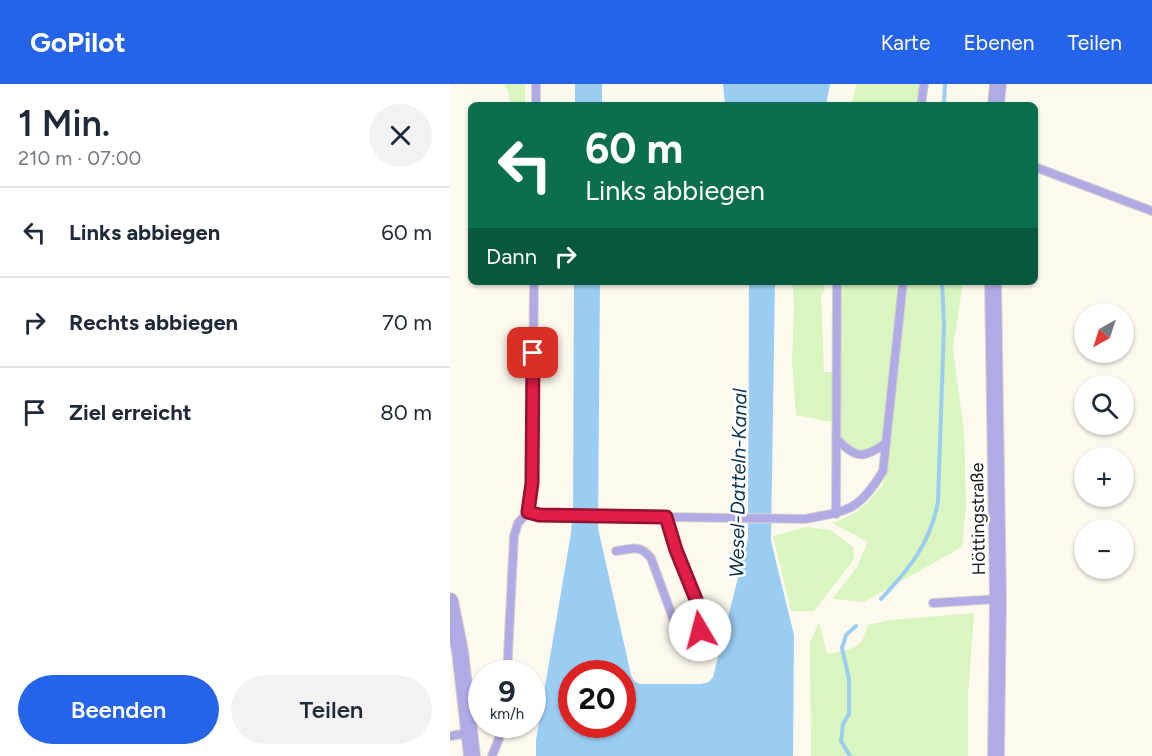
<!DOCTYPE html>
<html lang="de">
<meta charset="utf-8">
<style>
:root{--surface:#fff;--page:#f2f2f3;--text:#1f2937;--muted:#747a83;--line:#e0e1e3;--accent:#2563eb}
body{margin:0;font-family:Figtree,sans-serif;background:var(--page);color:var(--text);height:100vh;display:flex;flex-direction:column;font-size:22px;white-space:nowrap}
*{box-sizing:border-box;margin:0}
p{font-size:20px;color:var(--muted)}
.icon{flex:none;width:33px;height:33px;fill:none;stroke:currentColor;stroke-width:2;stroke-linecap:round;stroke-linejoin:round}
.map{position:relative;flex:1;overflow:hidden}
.side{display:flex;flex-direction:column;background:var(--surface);width:450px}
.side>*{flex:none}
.hud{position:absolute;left:18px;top:18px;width:570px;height:183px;border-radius:9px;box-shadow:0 2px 4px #0004;background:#0b6e4f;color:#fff;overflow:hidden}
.needle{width:39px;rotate:219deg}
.buttons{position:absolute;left:624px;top:219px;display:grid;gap:12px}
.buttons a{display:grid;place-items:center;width:60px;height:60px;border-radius:50%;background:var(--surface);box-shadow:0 2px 4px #0004;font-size:30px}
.speed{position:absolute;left:18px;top:576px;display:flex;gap:12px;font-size:30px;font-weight:700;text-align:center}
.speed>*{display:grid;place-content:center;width:78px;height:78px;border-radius:50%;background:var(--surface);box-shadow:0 2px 4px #0004;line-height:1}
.speed small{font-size:15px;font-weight:400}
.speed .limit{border:9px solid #d22;background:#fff;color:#111}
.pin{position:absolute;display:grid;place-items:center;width:51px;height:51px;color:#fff;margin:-26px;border-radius:12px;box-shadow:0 3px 9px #0006}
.me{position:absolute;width:66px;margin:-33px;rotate:352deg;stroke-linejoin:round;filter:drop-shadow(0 0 4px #0008)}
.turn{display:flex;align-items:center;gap:21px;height:126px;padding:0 18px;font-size:27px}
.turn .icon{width:78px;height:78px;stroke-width:2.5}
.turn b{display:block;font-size:42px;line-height:51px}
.then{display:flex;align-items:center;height:57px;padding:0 18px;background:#0003;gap:12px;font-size:22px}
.round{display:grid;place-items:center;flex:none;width:63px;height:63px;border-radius:32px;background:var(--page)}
.head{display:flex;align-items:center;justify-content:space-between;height:102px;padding:0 18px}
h1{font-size:36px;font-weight:600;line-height:45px}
.button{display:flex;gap:12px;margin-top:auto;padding:12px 18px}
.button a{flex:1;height:69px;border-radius:36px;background:var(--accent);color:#fff;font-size:24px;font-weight:600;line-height:69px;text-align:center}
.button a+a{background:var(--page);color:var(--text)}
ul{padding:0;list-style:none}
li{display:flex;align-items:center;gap:18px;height:90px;padding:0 18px;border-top:2px solid var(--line)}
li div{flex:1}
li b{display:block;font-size:22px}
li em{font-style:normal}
header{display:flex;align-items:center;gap:36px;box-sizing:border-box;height:84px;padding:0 30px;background:var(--accent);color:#fff}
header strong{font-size:28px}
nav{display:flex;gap:33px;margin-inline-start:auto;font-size:21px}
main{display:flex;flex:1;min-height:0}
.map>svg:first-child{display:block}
.green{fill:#d9f5c0}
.water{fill:#9bcdf3;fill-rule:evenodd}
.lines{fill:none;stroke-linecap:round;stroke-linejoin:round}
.stream{stroke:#9bcdf3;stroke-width:4}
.service-casing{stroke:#dad5cb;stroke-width:10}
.minor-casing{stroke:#dad5cb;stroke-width:18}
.service{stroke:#b1abe5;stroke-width:8}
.minor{stroke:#b1abe5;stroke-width:16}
.route-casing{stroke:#92132f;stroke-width:15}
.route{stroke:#e11d48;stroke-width:10}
.labels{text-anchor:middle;stroke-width:5;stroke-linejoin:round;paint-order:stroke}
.street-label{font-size:18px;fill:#1c1a16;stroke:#fff}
.water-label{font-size:20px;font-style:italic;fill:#0e354d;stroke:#fff}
</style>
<header>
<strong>GoPilot</strong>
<nav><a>Karte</a><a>Ebenen</a><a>Teilen</a></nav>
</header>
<main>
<section class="side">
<div class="head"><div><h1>1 Min.</h1><p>210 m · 07:00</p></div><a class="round"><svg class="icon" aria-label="close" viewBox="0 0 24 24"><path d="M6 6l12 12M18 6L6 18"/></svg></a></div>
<ul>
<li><svg class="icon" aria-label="left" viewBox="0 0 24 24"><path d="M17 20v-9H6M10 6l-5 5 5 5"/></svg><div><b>Links abbiegen</b></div><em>60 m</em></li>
<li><svg class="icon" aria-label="right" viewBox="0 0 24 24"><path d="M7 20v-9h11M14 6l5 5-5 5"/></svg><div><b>Rechts abbiegen</b></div><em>70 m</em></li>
<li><svg class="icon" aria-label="arrive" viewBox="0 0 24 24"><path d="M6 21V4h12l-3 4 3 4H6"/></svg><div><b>Ziel erreicht</b></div><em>80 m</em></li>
</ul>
<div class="button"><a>Beenden</a><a>Teilen</a></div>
</section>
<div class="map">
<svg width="702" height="672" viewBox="0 0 702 672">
<rect width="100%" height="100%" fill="#fef9ee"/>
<path class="green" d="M54,0H75V21H61L58,8Z
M407,0H471L469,21H401Z
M342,198H373L375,207L371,210L374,288H388V198H451L433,358L421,368L407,369L388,354L387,339L346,331L342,277L344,221Z
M455,198H513L503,264L514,348L516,421L512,463L414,518L382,515L407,483L418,458L382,439C408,430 416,422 433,400Z
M356,443L381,446L403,463L404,472L402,478L364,527H341L323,452Z
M524,529L518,611V672H361L360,559L369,538L377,570C398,566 414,566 417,541L440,536Z"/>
<path class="water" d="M125,0H152V21H125Z
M273,0H380L376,21H275Z
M124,198H150L148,444L181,591L184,597L190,600H251L259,598L263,593L298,454L299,198H325L321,457L344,551L343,672H86V656L121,449L123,423ZM122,590H172V640H122Z"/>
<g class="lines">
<path class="stream" d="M494,21L495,0
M431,515C459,485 481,459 488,417L494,241L492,198
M400,672L391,657L393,640L399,630V595L392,564L396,551L406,542"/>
<g class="service-casing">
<path id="service" d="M86,21V0
M471,21L474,0
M585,83L702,127
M386,354C405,375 414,375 436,359
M78,428L89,431L355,435C398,427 409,427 433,387L453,198
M386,430L387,198
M166,467C182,465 190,460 201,474L228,548L250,546L247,518L226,466L216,433
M483,519L548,515
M57,590L64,452L68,439L78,428L82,399L84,198
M0,652L19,649
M42,672L55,640"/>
</g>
<g class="minor-casing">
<path id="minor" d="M546,21L548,0
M543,198L548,515L546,672
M0,517L10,567L22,672"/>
</g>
<use href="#service" class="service"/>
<use href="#minor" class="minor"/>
</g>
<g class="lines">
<g class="route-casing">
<path id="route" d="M83,269L82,399L78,428L89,431L216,433L226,466L247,518L250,546"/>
</g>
<use href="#route" class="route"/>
</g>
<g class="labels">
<g class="street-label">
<text transform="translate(528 435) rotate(-91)" y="6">Höttingstraße</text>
</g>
<g class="water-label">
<text transform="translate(288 399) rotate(-89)" y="7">Wesel-Datteln-Kanal</text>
</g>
</g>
</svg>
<div class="buttons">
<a><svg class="needle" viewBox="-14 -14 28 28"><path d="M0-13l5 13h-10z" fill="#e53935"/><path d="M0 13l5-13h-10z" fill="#747a83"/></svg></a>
<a><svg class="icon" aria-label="search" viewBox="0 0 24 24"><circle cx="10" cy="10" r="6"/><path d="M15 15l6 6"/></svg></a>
<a>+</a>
<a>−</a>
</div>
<div class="speed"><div>9<small>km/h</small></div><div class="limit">20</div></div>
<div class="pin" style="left:83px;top:269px;background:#d93025"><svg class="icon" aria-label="arrive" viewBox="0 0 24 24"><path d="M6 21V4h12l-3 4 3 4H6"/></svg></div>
<svg class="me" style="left:250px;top:546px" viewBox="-20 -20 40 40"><circle r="19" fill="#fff"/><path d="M0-13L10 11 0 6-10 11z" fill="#e11d48"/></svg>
<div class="hud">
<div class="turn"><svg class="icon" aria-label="left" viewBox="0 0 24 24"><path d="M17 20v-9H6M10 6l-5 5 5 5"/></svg><div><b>60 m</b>Links abbiegen</div></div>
<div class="then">Dann<svg class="icon" aria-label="right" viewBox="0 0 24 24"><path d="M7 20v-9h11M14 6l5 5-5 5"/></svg></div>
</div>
</div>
</main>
